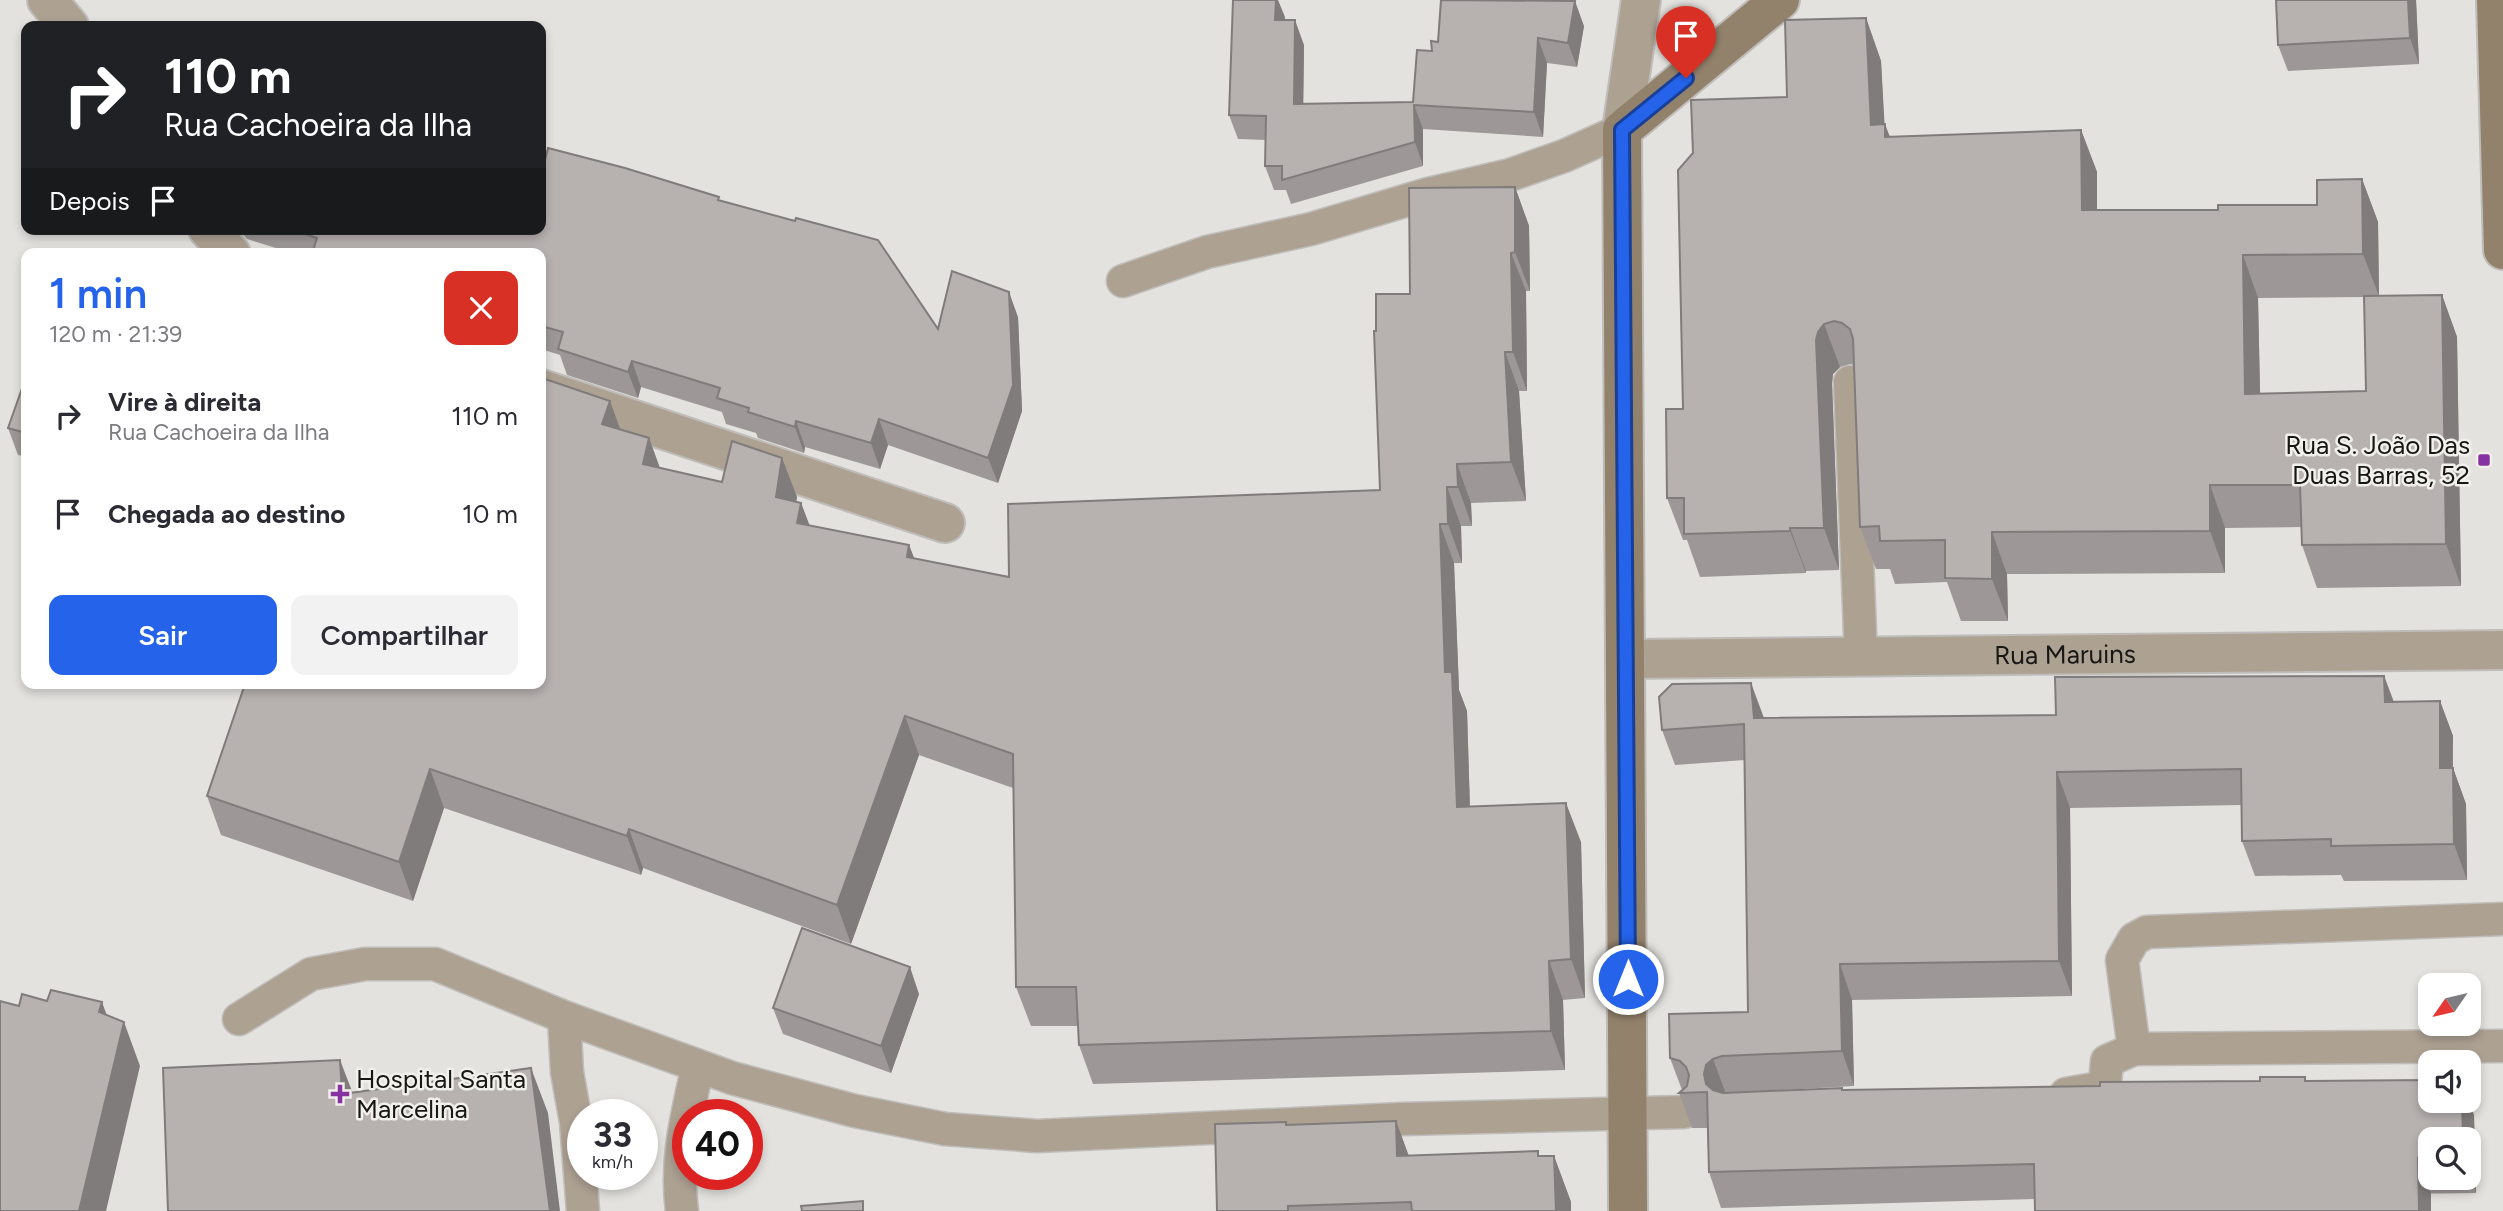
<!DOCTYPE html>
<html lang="pt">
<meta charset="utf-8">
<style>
:root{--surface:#fff;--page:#f2f2f3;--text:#2b2b33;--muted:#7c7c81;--accent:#2563eb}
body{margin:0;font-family:Figtree,sans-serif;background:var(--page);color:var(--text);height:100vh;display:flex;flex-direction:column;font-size:26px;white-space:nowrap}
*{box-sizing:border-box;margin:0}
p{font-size:23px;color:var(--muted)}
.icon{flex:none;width:38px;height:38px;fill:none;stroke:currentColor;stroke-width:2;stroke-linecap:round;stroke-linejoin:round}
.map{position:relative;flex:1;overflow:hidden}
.sheet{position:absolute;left:21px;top:248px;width:525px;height:441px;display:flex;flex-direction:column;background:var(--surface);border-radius:14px;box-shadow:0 4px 10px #0003}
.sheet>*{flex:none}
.guide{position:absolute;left:21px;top:21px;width:525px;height:214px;border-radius:14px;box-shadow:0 4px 10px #0003;background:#202124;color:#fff;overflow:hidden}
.needle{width:46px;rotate:236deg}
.tools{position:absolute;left:2418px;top:973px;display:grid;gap:14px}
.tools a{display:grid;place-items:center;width:63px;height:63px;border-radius:14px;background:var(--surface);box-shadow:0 4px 10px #0003;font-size:35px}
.speed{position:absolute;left:567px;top:1099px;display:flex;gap:14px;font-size:35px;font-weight:700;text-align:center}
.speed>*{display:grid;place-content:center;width:91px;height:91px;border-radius:50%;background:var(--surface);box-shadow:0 4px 10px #0003;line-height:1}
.speed small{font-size:18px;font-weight:400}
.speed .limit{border:10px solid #d22;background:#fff;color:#111}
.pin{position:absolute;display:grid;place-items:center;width:60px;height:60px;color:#fff;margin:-72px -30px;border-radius:50% 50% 50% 0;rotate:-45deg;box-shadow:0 0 7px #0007}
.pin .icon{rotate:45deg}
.me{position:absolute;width:77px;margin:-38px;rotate:0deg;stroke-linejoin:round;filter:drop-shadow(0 0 5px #0008)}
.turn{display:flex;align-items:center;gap:24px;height:147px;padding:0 28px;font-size:32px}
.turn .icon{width:91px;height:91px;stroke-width:2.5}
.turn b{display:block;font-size:49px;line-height:60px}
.then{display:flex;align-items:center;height:66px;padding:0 28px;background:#0003;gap:14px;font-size:26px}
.round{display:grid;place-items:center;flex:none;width:74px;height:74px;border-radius:14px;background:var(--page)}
.overview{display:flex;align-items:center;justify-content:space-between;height:119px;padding:0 28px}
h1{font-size:42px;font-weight:600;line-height:52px;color:var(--accent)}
.action{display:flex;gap:14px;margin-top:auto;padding:14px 28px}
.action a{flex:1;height:80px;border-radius:14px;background:var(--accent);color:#fff;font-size:28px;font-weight:600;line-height:80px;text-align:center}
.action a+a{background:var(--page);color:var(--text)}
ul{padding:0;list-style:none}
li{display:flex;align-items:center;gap:21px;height:98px;padding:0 28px}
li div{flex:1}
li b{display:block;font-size:26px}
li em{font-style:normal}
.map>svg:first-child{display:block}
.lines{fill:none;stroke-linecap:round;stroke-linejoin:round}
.lane-casing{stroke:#bfbdba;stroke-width:35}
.street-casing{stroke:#bfbdba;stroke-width:42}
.secondary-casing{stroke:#bfbdba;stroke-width:42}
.lane{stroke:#ada192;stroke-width:32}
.street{stroke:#ada192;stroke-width:38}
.secondary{stroke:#93826b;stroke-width:38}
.wall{fill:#9d9897;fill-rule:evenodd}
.shaded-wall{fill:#807c7b}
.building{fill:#b7b1b0;stroke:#807c7b;stroke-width:2}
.route-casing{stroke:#184099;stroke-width:18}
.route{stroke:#2563eb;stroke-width:12}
.poi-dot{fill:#8633a1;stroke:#f1f0eb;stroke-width:2.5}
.labels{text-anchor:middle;stroke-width:5;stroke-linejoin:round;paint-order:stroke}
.poi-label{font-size:26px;fill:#171715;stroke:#f1f0eb;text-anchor:end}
.street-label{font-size:26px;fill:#171715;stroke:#f1f0eb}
</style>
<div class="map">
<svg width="2503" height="1211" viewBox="0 0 2503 1211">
<rect width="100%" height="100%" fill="#e4e2de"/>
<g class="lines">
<g class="lane-casing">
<path id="lane" d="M1123,281L1207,252L1311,229L1428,194L1510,175L1564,156L1622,130
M1850,382L1861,657
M2503,919L2147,932L2134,939L2122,960L2134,1049L2503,1046
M564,1017L567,1072L576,1122L583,1211
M239,1019L311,974L365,964H435L564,1017L732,1078L855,1111L945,1129L1037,1136L1402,1119L1684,1112
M2066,1094L2100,1088L2105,1083L2107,1061L2134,1049
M682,1211C675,1161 687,1115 698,1066"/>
</g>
<g class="street-casing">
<g id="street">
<path d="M47,0L69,26"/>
<path d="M1622,130L1641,0"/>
<path d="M208,229L231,254"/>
<path d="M541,389L945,523"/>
<path id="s1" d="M1626,659L2503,650"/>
</g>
</g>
<g class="secondary-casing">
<path id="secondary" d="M2496,0L2503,250
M1628,1211L1622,130L1780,0"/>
</g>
<use href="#lane" class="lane"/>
<use href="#street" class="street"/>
<use href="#secondary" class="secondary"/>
</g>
<path class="wall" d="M2276,0H2416L2419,64L2288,71L2278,45Z
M1285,17V20L1304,45L1303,104L1413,102L1432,51L1438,42L1584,26L1577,67L1547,63L1543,137L1423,129V166L1291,204L1286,190H1274L1265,166L1266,140L1238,139L1229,115Z
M1866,18L1881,61L1884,124L1890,137L2081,130L2097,172V210H2218L2317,205L2362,179L2378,222L2379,296L2442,295L2457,337L2461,586L2317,588L2302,545L2301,527L2225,528V573L2007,574L2008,621H1961L1947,582L1895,584L1890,569H1876L1860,527L1854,365L1850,364L1840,367L1833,374L1832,383L1839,570L1806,571V573L1700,577L1687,540H1683L1667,498L1683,409L1787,97ZM2364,297L2366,391L2260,394L2258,298Z
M1515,187L1529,226L1530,291H1526L1527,391H1519L1526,501L1471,503L1472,526H1461L1462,563H1454L1459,690L1467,711L1470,807L1581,842L1585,998L1563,1000L1565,1070L1093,1084L1079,1045L1078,1026H1031L1016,987L1013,788L919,755L851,944L643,868L641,875L444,808L413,901L221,835L207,796L541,684L610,401L620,429L649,438L660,468L722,482L782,458L797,497L796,502L801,503L809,525L909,545L914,558L1009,577L1380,490L1376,331L1410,294Z
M721,200L938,329L1018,317L1022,411L998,483L888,445L880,469L805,447L804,453L758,438L756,433L726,424L722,412L641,387L638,398L567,375L560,355L541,349V254H295L247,239L238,229H541Z
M26,377V457L18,455L8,428Z
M2384,676L2394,702L2440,701L2453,736V768L2466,804L2467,880L2344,881L2341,875L2255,876L2242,841V805L2070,808L2072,996L1852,1000L1854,1086L1731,1093L1842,1088L1843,1090L2100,1086L2260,1081L2305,1077L2306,1081L2474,1115L2476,1193L2035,1199L1721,1208L1709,1172L1707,1128H1692L1679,1093L1682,1090L1670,1058L1748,1012L1745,760L1675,765L1662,730L1764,718L2056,715ZM2431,1139H2469V1178H2431Z
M919,994L891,1073L783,1034L773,1008Z
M1396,1121L1408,1155L1554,1156L1571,1202V1211H1217L1287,1125Z"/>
<path class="shaded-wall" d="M1276,0H1278L1285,17L1284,44L1275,20Z
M2408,0H2416L2419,64L2410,38Z
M1575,1L1584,26L1577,67L1568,43Z
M1866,18L1881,61L1887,167L1871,125Z
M1295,20L1304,45L1303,129L1294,104Z
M1538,38L1547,63L1543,137L1534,112Z
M1414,105L1423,129V166L1415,142Z
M1885,124L1901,167L1885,137Z
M2081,130L2097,172V253L2082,210Z
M2362,179L2378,222L2379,296L2363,254Z
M1515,187L1529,226L1530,291L1515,252Z
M1511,253L1526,291L1527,391L1513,352Z
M2243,255L2258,298L2261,437L2245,394Z
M1009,292L1018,317L1022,411L998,483L988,458Z
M2442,295L2457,337L2461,586L2446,544Z
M1824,324L1840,367L1833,374L1832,383L1839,570L1824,528L1816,340L1818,332Z
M1505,352L1519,391L1526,501L1511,462Z
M632,361L641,387L638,398L628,372Z
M610,401L624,440L602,424Z
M879,419L888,445L880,469L871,443Z
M796,421L805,447L804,453L795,427Z
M649,438L663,477L643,464Z
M782,458L797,497L790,536L776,497Z
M1457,464L1471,503L1472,526L1458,487Z
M2210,485L2225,528V573L2210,531Z
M1447,487L1461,526L1462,563L1448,524Z
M801,503L816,542L797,523Z
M1440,524L1454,563L1459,690L1467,711L1471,846L1457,807L1445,672Z
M1790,528L1806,571V573L1790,531Z
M1992,532L2007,574L2008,621L1992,579Z
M909,545L924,584L907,557Z
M2384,676L2397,711L2385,702Z
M1751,683L1764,718H1754Z
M2440,701L2453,736L2452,804L2440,768Z
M905,716L919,755L851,944L837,905Z
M2453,768L2466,804L2467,880L2454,844Z
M430,769L444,808L413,901L399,862Z
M2057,772L2070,808L2072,996L2059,961Z
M1566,803L1581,842L1585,998L1571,959Z
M629,829L643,868L641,875L627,836Z
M1549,961L1563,1000L1565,1070L1551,1031Z
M1840,964L1852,1000L1854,1086L1842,1051Z
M910,967L919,994L891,1073L881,1046Z
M102,1002L118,1046L99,1012Z
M124,1022L140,1066L106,1211H79Z
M1713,1059L1726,1094L1719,1101L1706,1084L1704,1074L1706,1065Z
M340,1060L357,1104L342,1094Z
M531,1068L548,1113L560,1211H550Z
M2462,1101H2469L2474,1115L2476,1193L2469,1174V1139H2463Z
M1396,1121L1413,1167L1397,1156Z
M1554,1156L1571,1202V1211H1556Z
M2418,1158L2431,1194V1211H2419Z"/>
<path class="building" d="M1233,0H1276L1275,20H1295L1294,104L1413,102L1417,50L1432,51L1431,41L1438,42L1441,0L1575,1L1568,43L1538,38L1534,112L1414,105L1415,142L1282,180V166H1265L1266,116L1229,115Z
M2276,0H2408L2410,38L2278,45Z
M1866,18L1871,125L1885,124V137L2081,130L2082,210H2218V205H2317V180L2362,179L2363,254L2243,255L2245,394L2366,391L2364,296L2442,295L2446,544L2302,545L2300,485H2210V531L1992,532V579L1945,578V540L1880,541L1879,526L1860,527L1853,339L1850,329L1842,323L1834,321L1824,324L1818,332L1816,340L1824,528H1790V531L1684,534V498H1667L1666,409H1683L1678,170L1693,153L1691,100L1787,97L1785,20Z
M548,148L625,168L719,197L718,200L795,221L796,218L878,240L938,329L952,271L1009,292L1013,385L988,458L879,419L871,443L796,421L795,427L748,412L749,408L717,398L720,388L632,361L628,372L558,349L563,332L541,326V254H312L317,238L290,229H541V159L545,160Z
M1515,187V252L1511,253L1513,352H1505L1511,462L1457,464L1458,487H1447L1448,524H1440L1445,672H1452L1457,807L1566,803L1571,959L1549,961L1551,1031L1079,1045L1076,987H1016L1013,754L905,716L837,905L629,829L627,836L430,769L399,862L207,796L245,684H541L542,378L610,401L602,424L649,438L643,464L722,482L732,441L782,458L776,497L801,503L797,523L909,545L907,557L1009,577L1008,504L1380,490L1374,331H1376V294H1410L1409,188Z
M26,377V433L8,428Z
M2384,676L2385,702L2440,701V768H2453L2454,844L2331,846V839L2242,841L2241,769L2057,772L2059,961L1840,964L1842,1051L1722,1056L1713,1059L1706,1065L1704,1074L1706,1084L1713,1090L1723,1093L1842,1088V1090L2100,1086V1082L2260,1081V1077H2305V1081L2431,1080V1101H2462L2463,1139H2431V1158H2418L2419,1211H2035L2034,1164L1709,1172L1707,1092L1679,1093L1687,1086L1689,1075L1686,1067L1680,1061L1670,1058L1669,1014L1748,1012L1744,724L1662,730L1659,697L1672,684L1751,683L1754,718L2056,715L2055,677Z
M802,928L910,967L881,1046L773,1008Z
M51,990L102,1002L99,1012L124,1022L79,1211H0V1001L19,1006L22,994L47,1001Z
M340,1060L342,1094L531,1068L550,1211H168L163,1068Z
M1396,1121L1397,1156L1538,1151V1156H1554L1556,1211H1412L1411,1202L1288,1206V1211H1217L1215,1124L1286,1122V1125Z
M863,1201V1211H802L801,1206Z"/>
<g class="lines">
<g class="route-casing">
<path id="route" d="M1628,979L1622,130L1686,78"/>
</g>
<use href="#route" class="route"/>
</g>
<g class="poi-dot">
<rect x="2477" y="453" width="14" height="14" rx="3.5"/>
<path d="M336.5 1083.5h7v7h7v7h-7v7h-7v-7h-7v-7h7z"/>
</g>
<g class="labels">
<g class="poi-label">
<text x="2470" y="454">Rua S. João Das<tspan x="2470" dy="30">Duas Barras, 52</tspan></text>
<text x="356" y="1088" text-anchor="start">Hospital Santa<tspan x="356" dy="30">Marcelina</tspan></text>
</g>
<g class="street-label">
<text dy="9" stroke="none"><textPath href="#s1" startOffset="439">Rua Maruins</textPath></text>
</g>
</g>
</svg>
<div class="tools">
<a><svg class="needle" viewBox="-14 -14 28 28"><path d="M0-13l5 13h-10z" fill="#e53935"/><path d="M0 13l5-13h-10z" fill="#7c7c81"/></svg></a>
<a><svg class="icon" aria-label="sound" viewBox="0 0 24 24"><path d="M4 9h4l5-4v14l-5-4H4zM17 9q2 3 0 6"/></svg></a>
<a><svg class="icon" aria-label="search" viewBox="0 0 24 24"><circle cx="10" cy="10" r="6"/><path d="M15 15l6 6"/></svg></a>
</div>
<div class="speed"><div>33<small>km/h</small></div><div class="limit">40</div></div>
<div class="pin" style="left:1686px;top:78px;background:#d93025"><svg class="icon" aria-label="arrive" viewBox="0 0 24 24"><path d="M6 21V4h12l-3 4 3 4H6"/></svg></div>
<svg class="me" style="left:1628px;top:979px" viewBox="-20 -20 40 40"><circle r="17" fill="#2563eb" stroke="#fff" stroke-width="3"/><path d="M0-11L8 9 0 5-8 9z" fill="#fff"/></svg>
<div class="guide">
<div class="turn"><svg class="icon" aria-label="right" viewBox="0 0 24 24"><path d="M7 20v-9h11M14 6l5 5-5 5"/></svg><div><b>110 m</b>Rua Cachoeira da Ilha</div></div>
<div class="then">Depois<svg class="icon" aria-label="arrive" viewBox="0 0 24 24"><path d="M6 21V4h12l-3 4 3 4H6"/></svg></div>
</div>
<section class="sheet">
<div class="overview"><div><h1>1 min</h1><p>120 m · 21:39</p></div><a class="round" style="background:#d93025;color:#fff"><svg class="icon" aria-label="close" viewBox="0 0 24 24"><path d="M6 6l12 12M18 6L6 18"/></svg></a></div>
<ul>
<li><svg class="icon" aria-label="right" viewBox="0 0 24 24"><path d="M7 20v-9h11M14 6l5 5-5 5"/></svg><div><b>Vire à direita</b><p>Rua Cachoeira da Ilha</p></div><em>110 m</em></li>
<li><svg class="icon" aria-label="arrive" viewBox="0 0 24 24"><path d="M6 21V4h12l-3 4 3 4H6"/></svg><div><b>Chegada ao destino</b></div><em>10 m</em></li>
</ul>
<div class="action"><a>Sair</a><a>Compartilhar</a></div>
</section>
</div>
